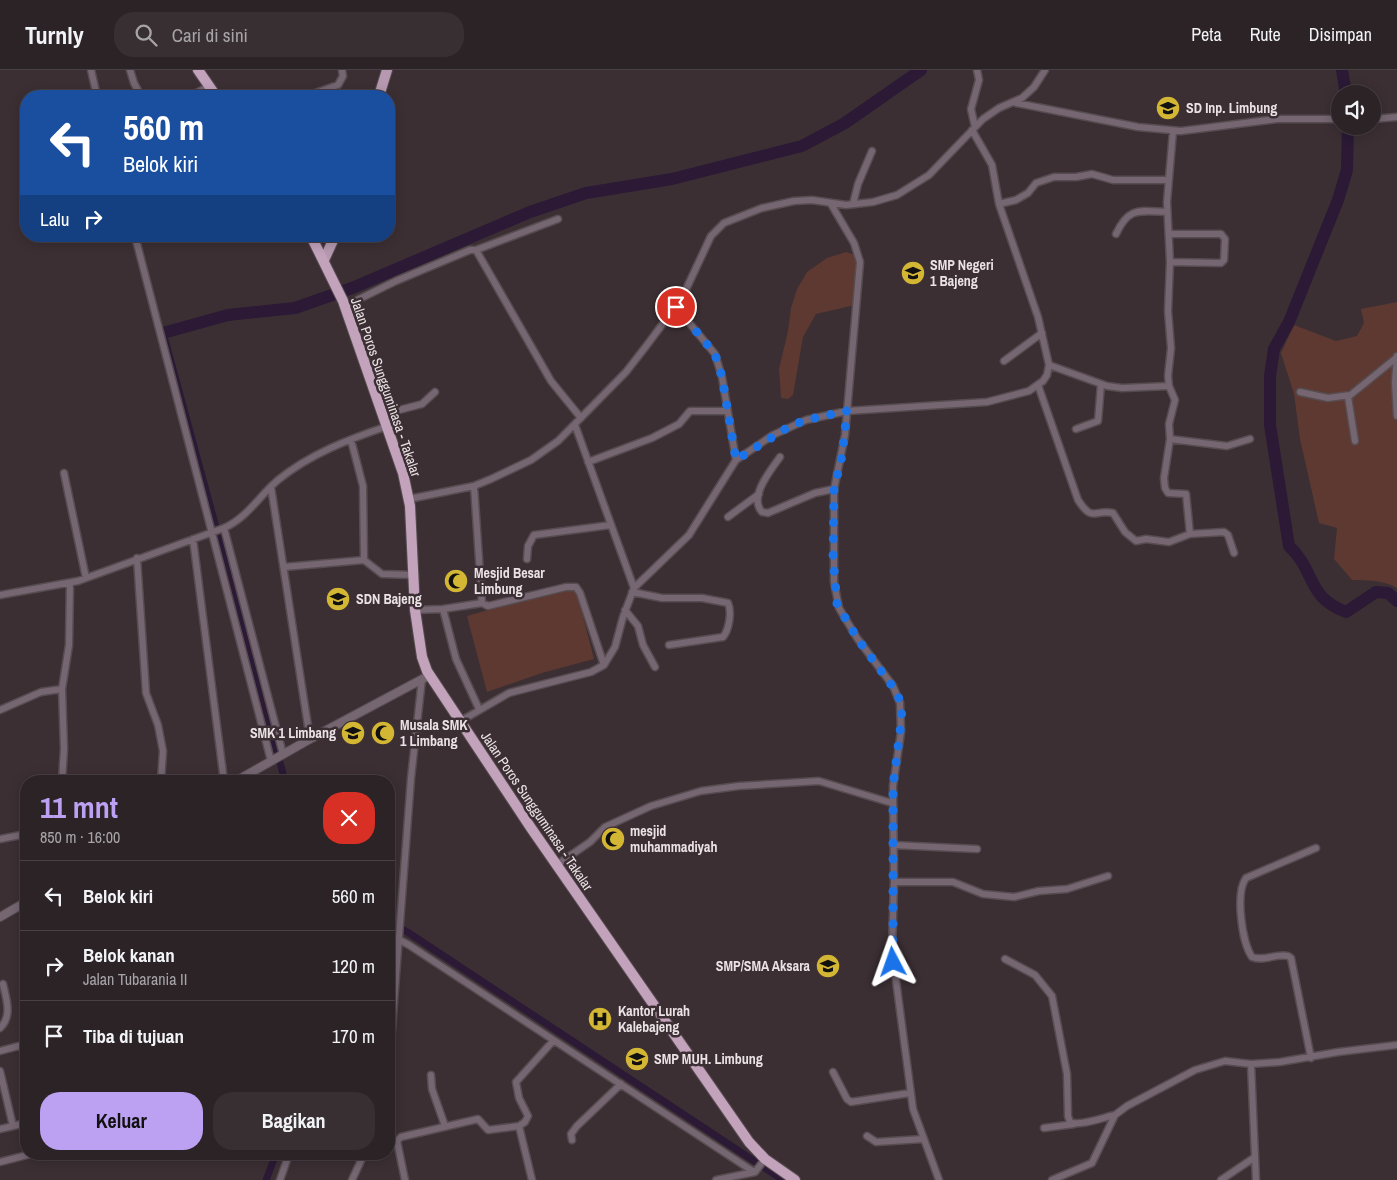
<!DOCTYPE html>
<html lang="id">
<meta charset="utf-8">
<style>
:root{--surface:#2c2327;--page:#382f33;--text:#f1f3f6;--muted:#a6a4a7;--line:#484044;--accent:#bca0f2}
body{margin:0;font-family:"Archivo Narrow",sans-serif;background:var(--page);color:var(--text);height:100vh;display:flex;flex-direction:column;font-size:19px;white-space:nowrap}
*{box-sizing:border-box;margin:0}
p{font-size:16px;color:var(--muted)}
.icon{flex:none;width:28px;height:28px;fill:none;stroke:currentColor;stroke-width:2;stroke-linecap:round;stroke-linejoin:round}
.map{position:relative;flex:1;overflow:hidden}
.side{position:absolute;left:20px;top:705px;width:375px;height:385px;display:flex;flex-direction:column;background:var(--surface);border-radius:20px;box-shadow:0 2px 12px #0003,0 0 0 1px var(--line)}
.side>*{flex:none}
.banner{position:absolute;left:20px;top:20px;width:375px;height:152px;border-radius:20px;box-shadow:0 2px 12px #0003,0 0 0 1px var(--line);background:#1a4fa0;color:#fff;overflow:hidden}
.fabs{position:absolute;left:1331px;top:15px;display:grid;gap:10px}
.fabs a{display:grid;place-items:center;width:50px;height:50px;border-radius:50%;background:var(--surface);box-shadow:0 2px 12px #0003,0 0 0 1px var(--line);font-size:25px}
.pin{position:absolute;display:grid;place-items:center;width:42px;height:42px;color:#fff;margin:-21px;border:2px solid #fff;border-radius:50%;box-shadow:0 1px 5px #0007}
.me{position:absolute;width:55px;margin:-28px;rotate:356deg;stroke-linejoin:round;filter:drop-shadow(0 0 4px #0008)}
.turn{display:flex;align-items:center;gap:18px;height:105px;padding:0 20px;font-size:22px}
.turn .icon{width:65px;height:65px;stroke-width:2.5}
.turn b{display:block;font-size:35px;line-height:42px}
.then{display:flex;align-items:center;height:48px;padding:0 20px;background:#0003;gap:10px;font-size:19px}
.round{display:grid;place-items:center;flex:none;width:52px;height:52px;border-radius:20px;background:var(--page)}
.headline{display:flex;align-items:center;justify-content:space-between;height:85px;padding:0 20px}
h1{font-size:30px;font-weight:700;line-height:38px;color:var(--accent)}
.cta{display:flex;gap:10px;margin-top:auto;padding:10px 20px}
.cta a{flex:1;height:58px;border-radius:20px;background:var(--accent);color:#111;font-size:20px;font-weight:700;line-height:58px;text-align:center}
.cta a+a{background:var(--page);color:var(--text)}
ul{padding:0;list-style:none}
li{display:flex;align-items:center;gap:15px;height:70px;padding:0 20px;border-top:1px solid var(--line)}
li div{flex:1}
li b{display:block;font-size:19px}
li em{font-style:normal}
header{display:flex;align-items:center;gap:30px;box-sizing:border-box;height:70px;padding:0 25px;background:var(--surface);border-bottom:1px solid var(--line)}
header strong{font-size:24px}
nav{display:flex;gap:28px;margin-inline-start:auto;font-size:18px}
.search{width:350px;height:45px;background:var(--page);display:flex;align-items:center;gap:12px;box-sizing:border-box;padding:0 18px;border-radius:20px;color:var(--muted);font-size:19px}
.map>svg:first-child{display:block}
.green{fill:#5d3931}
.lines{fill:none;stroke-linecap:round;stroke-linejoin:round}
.canal{stroke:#2b1935;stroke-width:7}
.river{stroke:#2b1935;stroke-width:12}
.minor-casing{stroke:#574c50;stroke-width:9}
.tertiary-casing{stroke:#574c50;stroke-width:10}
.primary-casing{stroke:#574c50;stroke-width:12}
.trunk-casing{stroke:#574c50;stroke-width:12}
.minor{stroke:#756672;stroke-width:6}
.tertiary{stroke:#756672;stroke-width:8}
.primary{stroke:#b699b0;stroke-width:10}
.trunk{stroke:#c3a2bc;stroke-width:10}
.route{stroke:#1a73e8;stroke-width:9;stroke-dasharray:0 16.2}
.labels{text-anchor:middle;stroke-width:5;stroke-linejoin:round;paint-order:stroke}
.poi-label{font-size:14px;font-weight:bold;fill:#eae2e5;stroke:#3b2f34;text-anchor:start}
.street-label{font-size:14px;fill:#eae2e5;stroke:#3b2f34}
</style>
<header>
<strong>Turnly</strong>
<div class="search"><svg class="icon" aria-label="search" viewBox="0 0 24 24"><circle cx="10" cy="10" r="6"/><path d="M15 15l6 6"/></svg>Cari di sini</div>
<nav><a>Peta</a><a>Rute</a><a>Disimpan</a></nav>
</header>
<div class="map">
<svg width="1397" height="1110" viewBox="0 0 1397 1110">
<rect width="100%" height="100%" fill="#3b2f34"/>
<path class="green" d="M846,182L855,185L857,217L855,235L816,244L803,267L793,325L788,329L781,328L779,299L788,261L791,238L797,219L807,202L827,188Z
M1397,232V518C1383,510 1368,510 1352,510L1334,489L1337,458L1319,453L1300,369L1294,324L1281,283L1294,255L1336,271L1357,266L1364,253L1361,239Z
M575,515L594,589L542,603L487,622L467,546Z"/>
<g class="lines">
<path class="canal" d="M164,266L285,711
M389,857L397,856L409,863L783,1110
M266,1110L276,1084"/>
<path class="river" d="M1342,0L1346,24
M1348,56L1347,100L1338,130L1289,252L1274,279L1270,306V355L1289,476C1316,501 1306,527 1346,542L1376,522L1388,523L1397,531
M163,263L228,245L295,238L352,218L530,142L586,123L672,109L802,76L845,53L921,0"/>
<g class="minor-casing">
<path id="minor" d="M91,0L97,26
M130,0L134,13L141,26
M190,26L210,16
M307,26L338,15L343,6L342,0
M1016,33L1138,57L1181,61L1277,49H1340
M1372,49L1397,47
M975,57L971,39L979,10L977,0
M1173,61L1167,132L1170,192L1168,241L1171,278L1168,306L1169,316L1175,330L1169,354L1170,369L1164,408L1165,418L1168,423L1186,424L1190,464L1224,462L1228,465L1234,483
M831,134L854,173L860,192L845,365L834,419V512L839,538L857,568L893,616L900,633L901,662L893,716L894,812L892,880L913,1039L939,1110
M853,134L858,114L872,81
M999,134L1016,130L1028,123L1036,113L1054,107H1076L1092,104L1113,110H1168
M1116,164C1129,136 1140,141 1167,142
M1169,164H1221L1225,169L1224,190L1221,193L1170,192
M135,166L271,691
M476,180L558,149
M345,236L396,211L470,180H476L551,311L581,348
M676,237L715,284L722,307L736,390
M1397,286L1395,312L1397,346
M1004,291L1042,263
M1049,295L1107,316L1122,318L1169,316
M1038,315L1078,430C1093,453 1094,439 1113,443L1125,462L1136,471L1146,469L1169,472L1190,464
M1300,322L1328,328L1350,325
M384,344L422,334L435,322
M575,355L634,518
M1076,359L1098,351L1101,314
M1170,369L1227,376L1250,369
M351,370L363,416L364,490
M1355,371L1348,327L1396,288
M780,387C771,400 748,427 762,442L768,443L815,423L834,419
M588,392L652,368L679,354L690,341H726
M64,403L86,508
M474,416L482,533L488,536L566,517H576L580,523L604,595
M271,417L310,669
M409,429L474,416L491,409L531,390L558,371L626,302L647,275L682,228L711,166L724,153L762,138L794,131L812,130L846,135L873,132L897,125L929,105L983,49L999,38L1022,28L1034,17L1045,0
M728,447L759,424
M224,458L283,684
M193,469L224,711
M137,488L146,623L158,655L163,681L161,711
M527,489L528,476L534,465L611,455
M284,497L364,490L382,504L415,505
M632,522L662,528H702L728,533C732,542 729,560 723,567L669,575
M0,525L78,511L224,458C247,448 259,426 278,410C310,384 349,369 388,356
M443,539L456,589L479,639
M415,540L443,539L482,533
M625,540L638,556L643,575L655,597
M0,640L41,622L62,619
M459,652L509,623L591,602L604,595L615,577L623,547L634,518L689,465L736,390L773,365L806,350L847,341L987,332L1029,321L1043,311L1047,305L1049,295L1038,247L999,134L992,95L972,60
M62,711L64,679L62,619L69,575L70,513
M0,769L26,764
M893,775L977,779
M558,794L590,772L605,757L651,736L701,721L739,716L819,711L892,733
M894,812H953L983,824L1014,827L1039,821L1067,819L1108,806
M389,874L398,869L409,875L754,1102
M1005,889L1035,905L1052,926L1067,1004L1068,1046L1070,1052C1079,1057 1104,1047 1115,1045
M0,958C13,946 6,928 3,914
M23,975L26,989
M0,981L26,974
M1311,988L1291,888L1288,886C1276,883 1264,892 1252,887C1242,873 1235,823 1246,808L1316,778
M1251,994L1256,1110
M389,998L411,708L422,609
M0,1001L13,1056
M833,1002L847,1029L851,1032L910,1023
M431,1005L432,1019L445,1056
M1044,1058L1074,1054
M0,1059L26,1053
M867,1066L876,1072L923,1069
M572,1070L571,1064L577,1056L621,1014
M0,1092L31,1084
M280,1110L289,1084
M352,1110L364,1084
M405,1110L397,1071L401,1067L478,1049L488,1060L519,1056
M532,1110L519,1056L525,1052L528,1046L519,1028L516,1012L553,971
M716,1110L755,1102L765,1089
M1052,1110L1092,1093L1115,1045L1127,1036L1195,1000L1225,991L1251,994L1280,992L1338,982L1397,975
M1221,1110L1255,1087"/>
</g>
<g class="tertiary-casing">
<path id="tertiary" d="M236,711L310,669L430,605
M0,847L26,832"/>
</g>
<g class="primary-casing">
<path id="primary" d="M379,26L387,0
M324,190L335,166"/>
</g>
<g class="trunk-casing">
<path id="trunk" d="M198,0L216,26
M311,166L343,231L403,403L410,436L415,540L422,587L427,601L531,758L749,1072L765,1089L795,1110"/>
</g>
<use href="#minor" class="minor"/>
<use href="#tertiary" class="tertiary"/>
<use href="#primary" class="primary"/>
<use href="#trunk" class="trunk"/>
</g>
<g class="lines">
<path class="route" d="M676,237L715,284L722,307L736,390L790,356L806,350L847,341L842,386L834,419L833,487L837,534L857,568L898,624L902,646L893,716V892"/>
</g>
<defs>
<g id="school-disc" transform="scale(1.25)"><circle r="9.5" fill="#d4b635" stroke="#3b2f34"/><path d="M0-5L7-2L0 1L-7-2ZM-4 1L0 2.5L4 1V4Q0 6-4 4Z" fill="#111"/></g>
<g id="mosque-disc" transform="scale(1.25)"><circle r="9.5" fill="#d4b635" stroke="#3b2f34"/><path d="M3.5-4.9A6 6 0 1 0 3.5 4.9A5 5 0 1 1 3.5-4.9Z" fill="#111"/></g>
<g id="hospital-disc" transform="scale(1.25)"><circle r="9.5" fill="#d4b635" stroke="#3b2f34"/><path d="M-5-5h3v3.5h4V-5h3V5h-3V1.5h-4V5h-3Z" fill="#111"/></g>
</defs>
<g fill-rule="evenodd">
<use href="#school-disc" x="1168" y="38"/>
<use href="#school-disc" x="913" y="203"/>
<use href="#mosque-disc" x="456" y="511"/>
<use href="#school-disc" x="338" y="529"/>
<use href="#school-disc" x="353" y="663"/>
<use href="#mosque-disc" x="383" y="663"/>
<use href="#mosque-disc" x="613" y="769"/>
<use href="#school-disc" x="828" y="896"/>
<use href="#hospital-disc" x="600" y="949"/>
<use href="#school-disc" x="637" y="989"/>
</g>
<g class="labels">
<g class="poi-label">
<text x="1186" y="43">SD Inp. Limbung</text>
<text x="930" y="200">SMP Negeri<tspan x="930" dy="16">1 Bajeng</tspan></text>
<text x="474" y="508">Mesjid Besar<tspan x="474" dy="16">Limbung</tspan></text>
<text x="356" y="534">SDN Bajeng</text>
<text x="400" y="660">Musala SMK<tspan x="400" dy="16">1 Limbang</tspan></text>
<text x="336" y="668" text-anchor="end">SMK 1 Limbang</text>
<text x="630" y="766">mesjid<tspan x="630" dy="16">muhammadiyah</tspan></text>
<text x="810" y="901" text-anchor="end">SMP/SMA Aksara</text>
<text x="618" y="946">Kantor Lurah<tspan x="618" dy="16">Kalebajeng</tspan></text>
<text x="654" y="994">SMP MUH. Limbung</text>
</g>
<g class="street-label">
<text transform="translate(386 317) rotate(71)" y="5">Jalan Poros Sungguminasa - Takalar</text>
<text transform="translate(537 741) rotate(56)" y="5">Jalan Poros Sungguminasa - Takalar</text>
</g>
</g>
</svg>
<div class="fabs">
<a><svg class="icon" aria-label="sound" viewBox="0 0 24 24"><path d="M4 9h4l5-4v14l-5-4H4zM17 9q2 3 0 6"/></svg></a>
</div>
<div class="pin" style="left:676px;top:237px;background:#d93025"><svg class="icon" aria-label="arrive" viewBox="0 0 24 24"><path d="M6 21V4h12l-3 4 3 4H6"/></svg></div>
<svg class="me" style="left:893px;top:892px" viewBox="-20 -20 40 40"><path d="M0-17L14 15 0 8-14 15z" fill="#1a73e8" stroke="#fff" stroke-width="4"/></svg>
<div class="banner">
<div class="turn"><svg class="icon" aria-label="left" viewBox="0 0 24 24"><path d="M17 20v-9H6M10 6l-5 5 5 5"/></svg><div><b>560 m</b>Belok kiri</div></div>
<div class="then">Lalu<svg class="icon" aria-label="right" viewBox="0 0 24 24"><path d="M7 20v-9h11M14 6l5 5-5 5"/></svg></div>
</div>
<section class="side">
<div class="headline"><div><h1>11 mnt</h1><p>850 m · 16:00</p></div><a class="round" style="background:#d93025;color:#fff"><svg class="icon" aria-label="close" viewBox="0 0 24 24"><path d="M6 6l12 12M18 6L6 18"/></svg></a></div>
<ul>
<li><svg class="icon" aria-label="left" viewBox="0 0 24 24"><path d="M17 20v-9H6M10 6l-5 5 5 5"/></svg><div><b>Belok kiri</b></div><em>560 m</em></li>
<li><svg class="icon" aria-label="right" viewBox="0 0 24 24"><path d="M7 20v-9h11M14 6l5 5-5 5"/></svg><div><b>Belok kanan</b><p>Jalan Tubarania II</p></div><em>120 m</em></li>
<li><svg class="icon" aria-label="arrive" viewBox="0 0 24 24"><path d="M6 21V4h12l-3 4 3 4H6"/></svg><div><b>Tiba di tujuan</b></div><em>170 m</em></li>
</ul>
<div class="cta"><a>Keluar</a><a>Bagikan</a></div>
</section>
</div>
